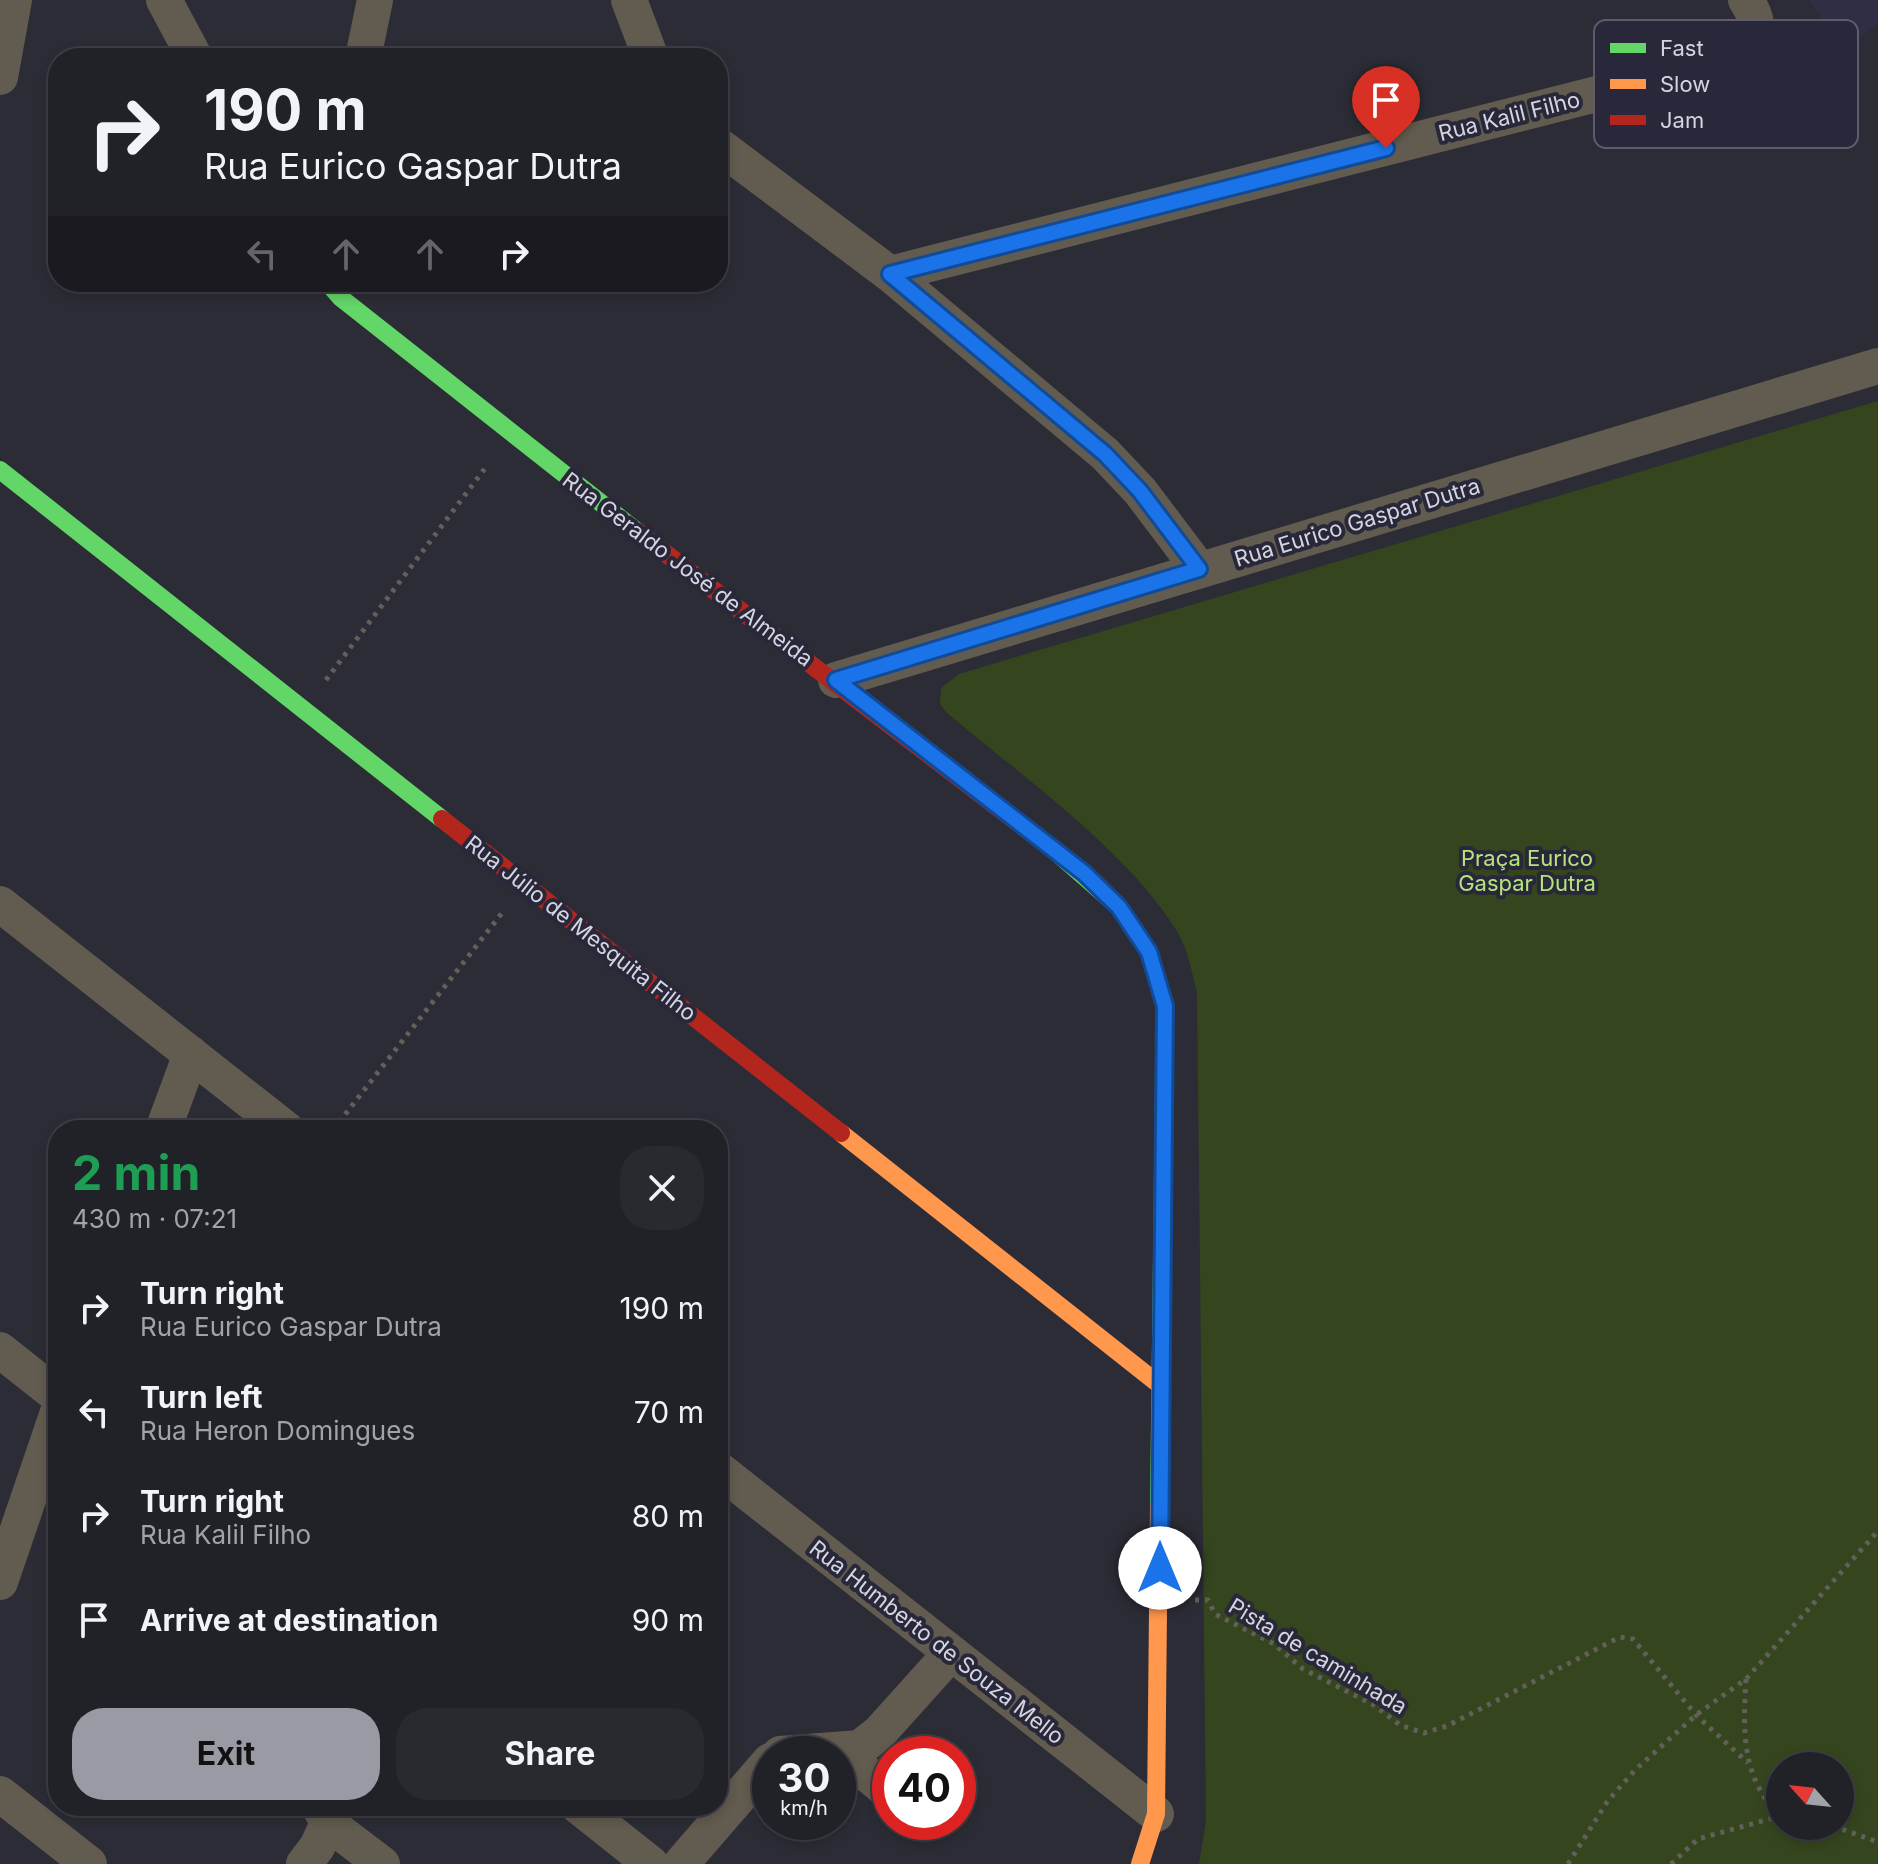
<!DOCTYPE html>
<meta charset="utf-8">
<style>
:root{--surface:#212128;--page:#292930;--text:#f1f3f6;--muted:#a2a3a8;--line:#3e3e45;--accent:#9a9aa5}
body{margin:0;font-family:Inter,sans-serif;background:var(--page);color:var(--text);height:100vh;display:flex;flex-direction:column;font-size:30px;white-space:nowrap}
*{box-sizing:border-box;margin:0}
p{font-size:26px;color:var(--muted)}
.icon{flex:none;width:44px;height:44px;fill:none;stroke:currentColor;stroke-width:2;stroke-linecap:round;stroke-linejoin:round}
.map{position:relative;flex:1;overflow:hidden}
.panel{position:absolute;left:48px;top:1120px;width:680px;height:696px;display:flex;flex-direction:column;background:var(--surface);border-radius:32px;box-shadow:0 4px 12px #0003,0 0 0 2px var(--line)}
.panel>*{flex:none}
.guide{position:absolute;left:48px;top:48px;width:680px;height:244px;border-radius:32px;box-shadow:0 4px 12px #0003,0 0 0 2px var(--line);background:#212128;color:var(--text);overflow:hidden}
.needle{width:52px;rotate:297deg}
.controls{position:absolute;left:1766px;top:1752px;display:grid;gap:16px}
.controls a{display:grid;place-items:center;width:88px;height:88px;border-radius:50%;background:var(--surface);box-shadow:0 4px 12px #0003,0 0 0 2px var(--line);font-size:40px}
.speed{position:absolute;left:752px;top:1736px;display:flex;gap:16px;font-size:40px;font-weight:700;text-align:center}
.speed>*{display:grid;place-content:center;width:104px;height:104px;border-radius:50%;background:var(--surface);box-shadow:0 4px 12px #0003,0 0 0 2px var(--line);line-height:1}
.speed small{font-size:20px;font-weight:400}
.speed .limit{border:12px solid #d22;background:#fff;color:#111}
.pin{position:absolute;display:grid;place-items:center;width:68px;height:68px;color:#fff;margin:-82px -34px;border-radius:50% 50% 50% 0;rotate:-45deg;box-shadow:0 0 8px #0007}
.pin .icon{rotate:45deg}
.me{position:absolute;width:88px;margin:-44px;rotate:0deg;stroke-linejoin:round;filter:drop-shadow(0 0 6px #0008)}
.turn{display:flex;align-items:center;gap:28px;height:168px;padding:0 24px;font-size:36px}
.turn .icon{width:104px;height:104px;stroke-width:2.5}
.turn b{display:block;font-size:56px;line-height:68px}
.lanes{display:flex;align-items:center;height:76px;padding:0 24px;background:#0003;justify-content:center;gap:40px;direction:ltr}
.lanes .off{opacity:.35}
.round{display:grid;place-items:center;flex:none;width:84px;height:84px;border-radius:32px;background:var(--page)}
.summary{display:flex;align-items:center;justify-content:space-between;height:136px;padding:0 24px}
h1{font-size:48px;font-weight:700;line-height:60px;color:#1e9e55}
.action{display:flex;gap:16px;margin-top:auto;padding:16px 24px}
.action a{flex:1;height:92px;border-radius:32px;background:var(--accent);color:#111;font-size:32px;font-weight:700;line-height:92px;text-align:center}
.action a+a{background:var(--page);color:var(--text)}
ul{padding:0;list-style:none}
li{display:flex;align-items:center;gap:24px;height:104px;padding:0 24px}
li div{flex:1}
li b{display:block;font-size:30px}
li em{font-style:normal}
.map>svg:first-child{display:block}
.built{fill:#2f2e45}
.green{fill:#35461e;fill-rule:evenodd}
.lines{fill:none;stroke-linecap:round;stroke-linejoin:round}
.path{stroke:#635f5a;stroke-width:5;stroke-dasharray:4 6;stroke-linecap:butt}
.street{stroke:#625b4f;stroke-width:36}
.fast{stroke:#63d668;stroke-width:18}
.slow{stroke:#ff974d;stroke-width:18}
.jam{stroke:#b3261e;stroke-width:18}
.route-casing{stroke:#114b97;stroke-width:20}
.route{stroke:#1a73e8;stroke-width:14}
.labels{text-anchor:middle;stroke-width:8;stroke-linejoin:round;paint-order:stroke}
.street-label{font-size:22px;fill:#d5d5e1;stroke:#28283a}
.park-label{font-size:22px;fill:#b6e37c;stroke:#28283a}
.key{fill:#28283a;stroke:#5c5c6c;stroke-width:2}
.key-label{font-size:22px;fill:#d5d5e1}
</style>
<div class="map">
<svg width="1878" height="1864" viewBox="0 0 1878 1864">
<rect width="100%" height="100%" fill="#2c2c36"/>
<path class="built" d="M1808,0H1878V24L1845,47Z"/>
<path class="green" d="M1878,401V1864H1199L1206,1821L1197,992C1192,973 1188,950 1178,933C1130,852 1019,774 946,712L940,704L941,688L959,674ZM1780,1766H1840V1826H1780Z"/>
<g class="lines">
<path class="path" d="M326,680L486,467
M333,1130L502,913
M1195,1600H1208L1215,1614L1274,1644L1303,1669L1374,1705L1400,1725L1424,1733L1447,1726L1620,1637L1633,1639L1696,1715L1748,1763
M1746,1679C1743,1730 1741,1778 1780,1816
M1833,1826L1878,1842
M1568,1864L1607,1802L1634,1771L1696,1715L1746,1679L1878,1531
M1671,1864L1698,1839L1780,1816"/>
<path class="street" d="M164,0L195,58
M629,0L651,58
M363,58L375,0
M0,77L14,0
M718,145L890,274L1105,454L1140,491L1199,569
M890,274L1726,61C1755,46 1766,30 1746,0
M836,680L1878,366
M0,904L287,1130
M163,1130L191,1054
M0,1350L58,1396
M718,1469L1156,1814
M0,1582L58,1412
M841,1752L890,1793
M780,1754L860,1748L879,1733L951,1653
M0,1794L89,1864
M578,1806L651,1864
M328,1823L382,1864
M304,1864L317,1847L328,1823L319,1806
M681,1864L770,1761"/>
<path class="fast" d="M327,282L341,298L639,533
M0,470L442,819
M1056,852L1119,907L1149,952L1165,1006L1159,1507"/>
<path class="slow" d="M841,1133L1161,1386
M1140,1864L1156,1814L1159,1507"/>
<path class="jam" d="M639,533L1056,852
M442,819L841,1133"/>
</g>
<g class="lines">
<g class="route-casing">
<path id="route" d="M1160,1568L1165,1006L1149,952L1119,907L1084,873L836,680L1199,569L1140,491L1105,454L890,274L1386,148"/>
</g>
<use href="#route" class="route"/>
</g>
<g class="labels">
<g class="street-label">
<text transform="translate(1509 116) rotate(-14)" y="8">Rua Kalil Filho</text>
<text transform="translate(1357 522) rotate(-17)" y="8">Rua Eurico Gaspar Dutra</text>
<text transform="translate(688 569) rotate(37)" y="8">Rua Geraldo José de Almeida</text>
<text transform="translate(581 928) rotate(38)" y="8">Rua Júlio de Mesquita Filho</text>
<text transform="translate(937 1642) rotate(38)" y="8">Rua Humberto de Souza Mello</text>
<text transform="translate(1318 1656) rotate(31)" y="8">Pista de caminhada</text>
</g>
<g class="park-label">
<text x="1527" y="866">Praça Eurico<tspan x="1527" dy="25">Gaspar Dutra</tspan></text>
</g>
</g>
<rect x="1594" y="20" width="264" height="128" rx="12" class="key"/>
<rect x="1610" y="43" width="36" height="10" fill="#63d668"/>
<rect x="1610" y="79" width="36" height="10" fill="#ff974d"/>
<rect x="1610" y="115" width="36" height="10" fill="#b3261e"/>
<g class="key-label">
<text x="1660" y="56">Fast</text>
<text x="1660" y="92">Slow</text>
<text x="1660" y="128">Jam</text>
</g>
</svg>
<div class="controls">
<a><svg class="needle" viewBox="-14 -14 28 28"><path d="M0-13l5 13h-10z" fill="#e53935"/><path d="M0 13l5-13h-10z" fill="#a2a3a8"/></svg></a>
</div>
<div class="speed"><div>30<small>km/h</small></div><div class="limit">40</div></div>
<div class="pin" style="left:1386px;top:148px;background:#d93025"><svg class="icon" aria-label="arrive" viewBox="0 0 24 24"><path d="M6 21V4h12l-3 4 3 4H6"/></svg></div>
<svg class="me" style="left:1160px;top:1568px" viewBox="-20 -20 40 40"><circle r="19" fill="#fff"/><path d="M0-13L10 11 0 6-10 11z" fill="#1a73e8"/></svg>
<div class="guide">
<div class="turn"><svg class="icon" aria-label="right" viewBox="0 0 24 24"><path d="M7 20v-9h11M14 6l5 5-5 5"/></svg><div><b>190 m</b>Rua Eurico Gaspar Dutra</div></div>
<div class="lanes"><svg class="icon off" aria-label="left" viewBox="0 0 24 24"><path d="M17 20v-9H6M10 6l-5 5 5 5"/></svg><svg class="icon off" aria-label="ahead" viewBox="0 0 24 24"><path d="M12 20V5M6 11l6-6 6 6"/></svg><svg class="icon off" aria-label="ahead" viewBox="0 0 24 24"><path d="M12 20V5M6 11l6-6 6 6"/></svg><svg class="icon" aria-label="right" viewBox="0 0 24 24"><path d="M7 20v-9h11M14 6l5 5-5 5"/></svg></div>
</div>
<section class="panel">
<div class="summary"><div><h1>2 min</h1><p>430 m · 07:21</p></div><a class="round"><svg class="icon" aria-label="close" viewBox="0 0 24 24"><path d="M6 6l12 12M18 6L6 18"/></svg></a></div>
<ul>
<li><svg class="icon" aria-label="right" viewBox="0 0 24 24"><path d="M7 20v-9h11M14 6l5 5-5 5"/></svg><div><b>Turn right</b><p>Rua Eurico Gaspar Dutra</p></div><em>190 m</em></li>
<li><svg class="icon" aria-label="left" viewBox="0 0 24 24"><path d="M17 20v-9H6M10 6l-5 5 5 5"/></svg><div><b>Turn left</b><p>Rua Heron Domingues</p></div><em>70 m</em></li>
<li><svg class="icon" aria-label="right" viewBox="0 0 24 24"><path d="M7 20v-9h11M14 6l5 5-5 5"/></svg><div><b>Turn right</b><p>Rua Kalil Filho</p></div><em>80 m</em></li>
<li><svg class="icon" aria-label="arrive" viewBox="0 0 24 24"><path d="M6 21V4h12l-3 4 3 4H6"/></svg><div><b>Arrive at destination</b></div><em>90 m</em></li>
</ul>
<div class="action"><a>Exit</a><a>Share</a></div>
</section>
</div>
